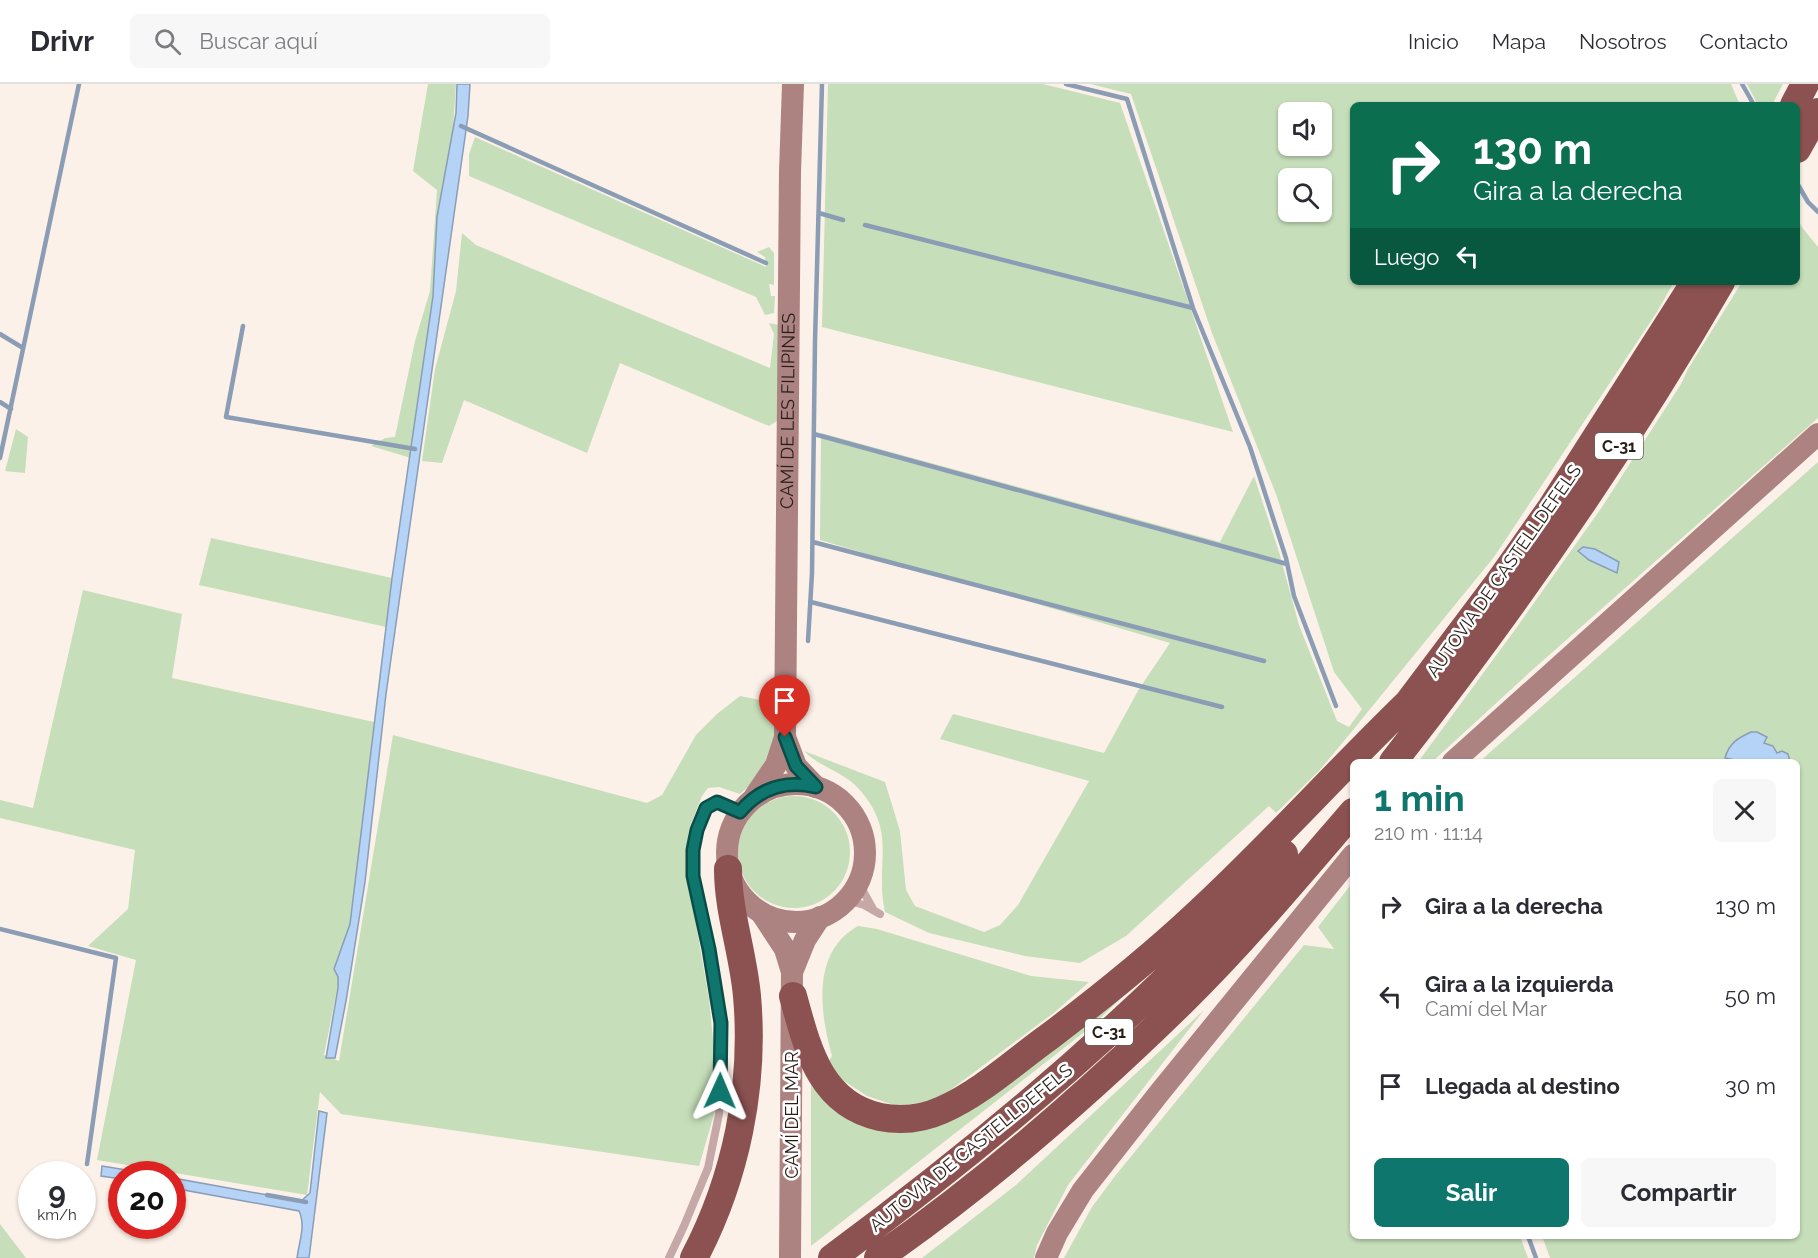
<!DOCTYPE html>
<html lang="es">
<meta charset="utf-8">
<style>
:root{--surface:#fff;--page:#f7f7f7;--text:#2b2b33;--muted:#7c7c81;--line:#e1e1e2;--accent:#0f766e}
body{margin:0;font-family:Raleway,sans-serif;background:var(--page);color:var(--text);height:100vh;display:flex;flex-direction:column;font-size:22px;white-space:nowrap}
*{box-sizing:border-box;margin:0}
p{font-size:20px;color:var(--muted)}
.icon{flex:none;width:33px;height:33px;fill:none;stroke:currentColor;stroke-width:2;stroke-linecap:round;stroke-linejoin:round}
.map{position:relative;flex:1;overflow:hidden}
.details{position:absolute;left:1350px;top:675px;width:450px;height:480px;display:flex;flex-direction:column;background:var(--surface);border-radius:9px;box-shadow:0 2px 4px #0004}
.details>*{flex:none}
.guide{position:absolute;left:1350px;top:18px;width:450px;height:183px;border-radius:9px;box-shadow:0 2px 4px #0004;background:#0b6e4f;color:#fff;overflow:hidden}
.buttons{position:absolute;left:1278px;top:18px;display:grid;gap:12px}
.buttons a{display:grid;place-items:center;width:54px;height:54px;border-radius:9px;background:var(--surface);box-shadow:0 2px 4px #0004;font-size:30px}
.speed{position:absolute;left:18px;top:1077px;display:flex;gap:12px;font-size:30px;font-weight:700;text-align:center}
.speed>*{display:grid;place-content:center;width:78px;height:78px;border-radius:50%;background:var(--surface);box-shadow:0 2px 4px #0004;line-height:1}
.speed small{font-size:15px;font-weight:400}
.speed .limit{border:9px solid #d22;background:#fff;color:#111}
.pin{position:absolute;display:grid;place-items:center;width:51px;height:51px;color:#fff;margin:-62px -26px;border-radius:50% 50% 50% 0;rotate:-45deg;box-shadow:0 0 6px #0007}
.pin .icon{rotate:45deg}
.me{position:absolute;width:66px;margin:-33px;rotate:1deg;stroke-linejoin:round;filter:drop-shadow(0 0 4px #0008)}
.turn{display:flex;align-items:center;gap:21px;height:126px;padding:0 24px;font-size:27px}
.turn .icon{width:78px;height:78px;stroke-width:2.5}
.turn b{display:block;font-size:42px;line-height:51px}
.then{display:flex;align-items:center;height:57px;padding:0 24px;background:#0003;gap:12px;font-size:22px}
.round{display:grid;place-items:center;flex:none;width:63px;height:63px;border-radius:9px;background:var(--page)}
.overview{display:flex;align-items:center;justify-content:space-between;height:102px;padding:0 24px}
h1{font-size:36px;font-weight:700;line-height:45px;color:var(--accent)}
.cta{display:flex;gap:12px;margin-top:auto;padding:12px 24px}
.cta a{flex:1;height:69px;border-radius:9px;background:var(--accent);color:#fff;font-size:24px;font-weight:700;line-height:69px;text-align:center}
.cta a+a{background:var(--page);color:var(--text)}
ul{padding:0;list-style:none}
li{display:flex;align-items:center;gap:18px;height:90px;padding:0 24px}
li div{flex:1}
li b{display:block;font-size:22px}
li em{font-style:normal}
header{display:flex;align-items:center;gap:36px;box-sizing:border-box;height:84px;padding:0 30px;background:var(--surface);border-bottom:2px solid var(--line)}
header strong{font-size:28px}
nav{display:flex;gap:33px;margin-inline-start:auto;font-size:21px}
.search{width:420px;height:54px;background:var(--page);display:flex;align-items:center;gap:15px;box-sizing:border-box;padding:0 21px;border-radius:9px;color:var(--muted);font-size:22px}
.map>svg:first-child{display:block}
.green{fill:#c6deba;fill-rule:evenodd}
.water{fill:#b4d3f7;stroke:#8a9db4;stroke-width:1.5}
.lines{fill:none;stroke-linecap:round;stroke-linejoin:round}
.stream{stroke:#8a9db4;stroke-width:4.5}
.lane{stroke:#c5a8a7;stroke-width:8}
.secondary{stroke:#ad8382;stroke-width:22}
.highway{stroke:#8b5251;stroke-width:28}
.route-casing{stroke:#0a4d48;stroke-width:15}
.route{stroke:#0f766e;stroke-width:10}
.labels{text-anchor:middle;stroke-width:5;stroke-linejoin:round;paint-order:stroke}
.shield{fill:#fff;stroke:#68625d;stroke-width:1.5}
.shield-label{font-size:16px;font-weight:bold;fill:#281e17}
.street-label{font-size:18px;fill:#281e17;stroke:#fff}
</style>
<header>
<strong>Drivr</strong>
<div class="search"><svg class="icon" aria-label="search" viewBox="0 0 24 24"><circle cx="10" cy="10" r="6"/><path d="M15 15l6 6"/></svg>Buscar aquí</div>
<nav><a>Inicio</a><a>Mapa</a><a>Nosotros</a><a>Contacto</a></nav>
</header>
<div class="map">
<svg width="1818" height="1174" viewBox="0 0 1818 1174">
<rect width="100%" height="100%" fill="#fcf1e8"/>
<path class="green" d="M428,0H456L448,118L411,374L371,362L385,354L395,353L415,257L430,207L437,106L413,87Z
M828,0H1043L1120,19L1233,348L822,243Z
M1090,0H1731L1740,21H1353V198H1674L1657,228L1494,473L1353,646L1319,687L1276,729L1269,722L1126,852L1080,879L1025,872L929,849L885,828C874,779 899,749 858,704C844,688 819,683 804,667L885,698L900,747L906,806L915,822L984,848L1000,841L1018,821L1089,697L940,655L953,630L1104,669L1139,605L1170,559L820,456L821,349L1220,458L1254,392L1279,468L1299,541L1337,637L1349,643L1362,625L1334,588L1276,410L1212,249L1131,10ZM1288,28H1322V62H1288ZM1288,94H1322V128H1288Z
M1747,0H1783L1772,21H1758Z
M475,53L766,183L765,173L757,168L769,163L774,169V201L769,200L771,212H775L774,229L765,231L756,213L469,92V70Z
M1797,130L1801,142L1818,163V334L1530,588L1432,678H1418L1517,543L1602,423L1681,300L1688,285L1742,198H1797Z
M462,149L476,161L770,284L774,250L769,239L779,241L777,337L769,342L620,279L587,369L464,316L442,379L422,377L435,285L456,207Z
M16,345L28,353L25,389L5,387Z
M1818,378V1174H1550L1542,1152H1797V678H1479Z
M211,454L392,494L386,543L199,501Z
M83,506L182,530L172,594L374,638L350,840L324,971L339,977L393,651L647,719L662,711L696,651L717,630L740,612L775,619L774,665L757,695L740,710L719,703L708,704L702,712L689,745L686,782L709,915L716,985L715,1027L699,1082L341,1030L320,1008L307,1111L97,1076L136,876L88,862L128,825L135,766L0,734V716L33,724Z
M738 768a56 56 0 1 1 112 0a56 56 0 1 1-112 0Z
M1353,798V1152H1520L1528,1174H1064L1092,1123L1115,1092L1304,861L1334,865L1318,843Z
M1203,836L1092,942L811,1162V996L904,1045Z
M858,842L877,845L1031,892L1089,898L1055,928L937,1016L897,1022L867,1012L841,995L827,980L832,972C820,929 811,868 858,842Z
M1204,926L1068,1101L1037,1161L1034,1174H922L1016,1101Z
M0,1140L26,1174H0Z"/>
<path class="water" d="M457,0H470L468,32L386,610L365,798L346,917L335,974H326L338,904V893L334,885L350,840L392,494L433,212L437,133L456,29Z
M1583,463L1595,465L1619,478L1617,489L1589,476L1578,467Z
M1751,648H1757L1767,653L1764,659L1773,662L1777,669L1782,667L1788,670L1790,678H1744L1725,674C1729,659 1738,654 1751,648Z
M319,1027L327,1029L309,1174H297C299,1158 306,1142 299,1127L173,1104V1094L301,1117L310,1109Z
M102,1082L151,1090H122L121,1095L101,1092Z"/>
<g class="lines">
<path class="stream" d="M1066,0L1127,15L1193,224L1250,363L1286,474L1294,512L1336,622
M1742,0L1754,21
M461,42L766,179
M1797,99L1808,118L1818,128
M819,129L843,136
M865,141L1193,224
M243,242L226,333L415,365
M0,250L23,264
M0,318L11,325
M814,350L1287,480
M0,374L79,0
M813,458L1264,577
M811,518L1222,623
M808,557L812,489L815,257L822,0
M0,845L116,874L87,1080
M267,1111L306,1118
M1528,1152L1536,1174"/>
<path class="lane" d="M858,798L873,825
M846,816L864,821L880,830
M669,1174L684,1142L708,1084L719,1030L721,939L709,865L693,792V766L697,746L706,724L717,719L740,728"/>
<g class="secondary">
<path d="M785,653L796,682L816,703"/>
<path d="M1453,678L1818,350"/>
<circle cx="796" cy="769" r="69"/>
<path id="s1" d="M755,712L776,681L785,653L790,88L793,0"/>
<path d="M762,830L785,865L792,888L790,1174"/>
<path d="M792,888L805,856L820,833"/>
<path d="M1046,1174L1057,1149L1083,1106L1160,1008L1353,771"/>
</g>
<path class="highway" d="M1794,21L1805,0
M1797,65L1818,28
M1402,627L1496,502L1551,424L1695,198
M1393,678C1512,526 1624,366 1721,198
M793,912C807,962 819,1020 880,1033C900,1037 922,1035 942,1026C981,1009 1015,977 1050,952C1100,914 1150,874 1196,831C1272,761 1340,684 1414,613
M694,1174C736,1094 755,1002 747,912C743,868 728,828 728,785
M832,1174C950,1087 1060,997 1166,895C1207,856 1245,812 1284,770
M878,1174C987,1098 1088,1010 1183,917C1243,858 1298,792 1353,728"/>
</g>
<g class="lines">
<g class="route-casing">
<path id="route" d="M720,1007L721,939L709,865L693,792V766L697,746L706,724L717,718L740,728C760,704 786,696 816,703L796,682L785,653"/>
</g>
<use href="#route" class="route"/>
</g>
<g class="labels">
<g class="shield">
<rect x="1595" y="349" width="48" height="26" rx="4.5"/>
<rect x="1085" y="935" width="48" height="26" rx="4.5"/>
</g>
<g class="shield-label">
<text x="1619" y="368">C-31</text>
<text x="1109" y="954">C-31</text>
</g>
<g class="street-label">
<text dy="6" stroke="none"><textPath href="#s1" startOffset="393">CAMÍ DE LES FILIPINES</textPath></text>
<text transform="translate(1504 487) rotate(-55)" y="6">AUTOVIA DE CASTELLDEFELS</text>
<text transform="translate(792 1031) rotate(-90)" y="6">CAMÍ DEL MAR</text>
<text transform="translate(971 1064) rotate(-39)" y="6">AUTOVIA DE CASTELLDEFELS</text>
</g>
</g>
</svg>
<div class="buttons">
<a><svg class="icon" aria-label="sound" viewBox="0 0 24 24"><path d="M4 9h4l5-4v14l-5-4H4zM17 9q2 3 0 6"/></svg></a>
<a><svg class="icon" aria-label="search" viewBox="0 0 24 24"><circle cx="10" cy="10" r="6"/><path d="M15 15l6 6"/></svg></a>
</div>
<div class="speed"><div>9<small>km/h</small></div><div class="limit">20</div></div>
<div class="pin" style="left:785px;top:653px;background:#d93025"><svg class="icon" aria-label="arrive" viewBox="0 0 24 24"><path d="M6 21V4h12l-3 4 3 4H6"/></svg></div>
<svg class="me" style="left:720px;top:1007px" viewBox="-20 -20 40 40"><path d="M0-17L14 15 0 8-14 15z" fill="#0f766e" stroke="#fff" stroke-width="4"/></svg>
<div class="guide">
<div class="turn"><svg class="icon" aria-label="right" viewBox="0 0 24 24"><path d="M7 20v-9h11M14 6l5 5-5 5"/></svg><div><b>130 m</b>Gira a la derecha</div></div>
<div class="then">Luego<svg class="icon" aria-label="left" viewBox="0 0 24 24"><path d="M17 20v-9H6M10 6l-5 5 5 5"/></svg></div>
</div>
<section class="details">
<div class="overview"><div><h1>1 min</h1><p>210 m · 11:14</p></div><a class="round"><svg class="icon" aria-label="close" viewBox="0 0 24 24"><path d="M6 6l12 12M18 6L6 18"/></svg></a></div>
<ul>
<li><svg class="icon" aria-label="right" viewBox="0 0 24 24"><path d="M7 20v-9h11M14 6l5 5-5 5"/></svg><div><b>Gira a la derecha</b></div><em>130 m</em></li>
<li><svg class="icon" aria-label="left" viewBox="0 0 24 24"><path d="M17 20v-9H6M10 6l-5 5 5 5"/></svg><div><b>Gira a la izquierda</b><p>Camí del Mar</p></div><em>50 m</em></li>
<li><svg class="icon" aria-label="arrive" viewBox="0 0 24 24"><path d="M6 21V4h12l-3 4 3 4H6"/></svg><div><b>Llegada al destino</b></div><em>30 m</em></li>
</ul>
<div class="cta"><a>Salir</a><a>Compartir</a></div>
</section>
</div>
